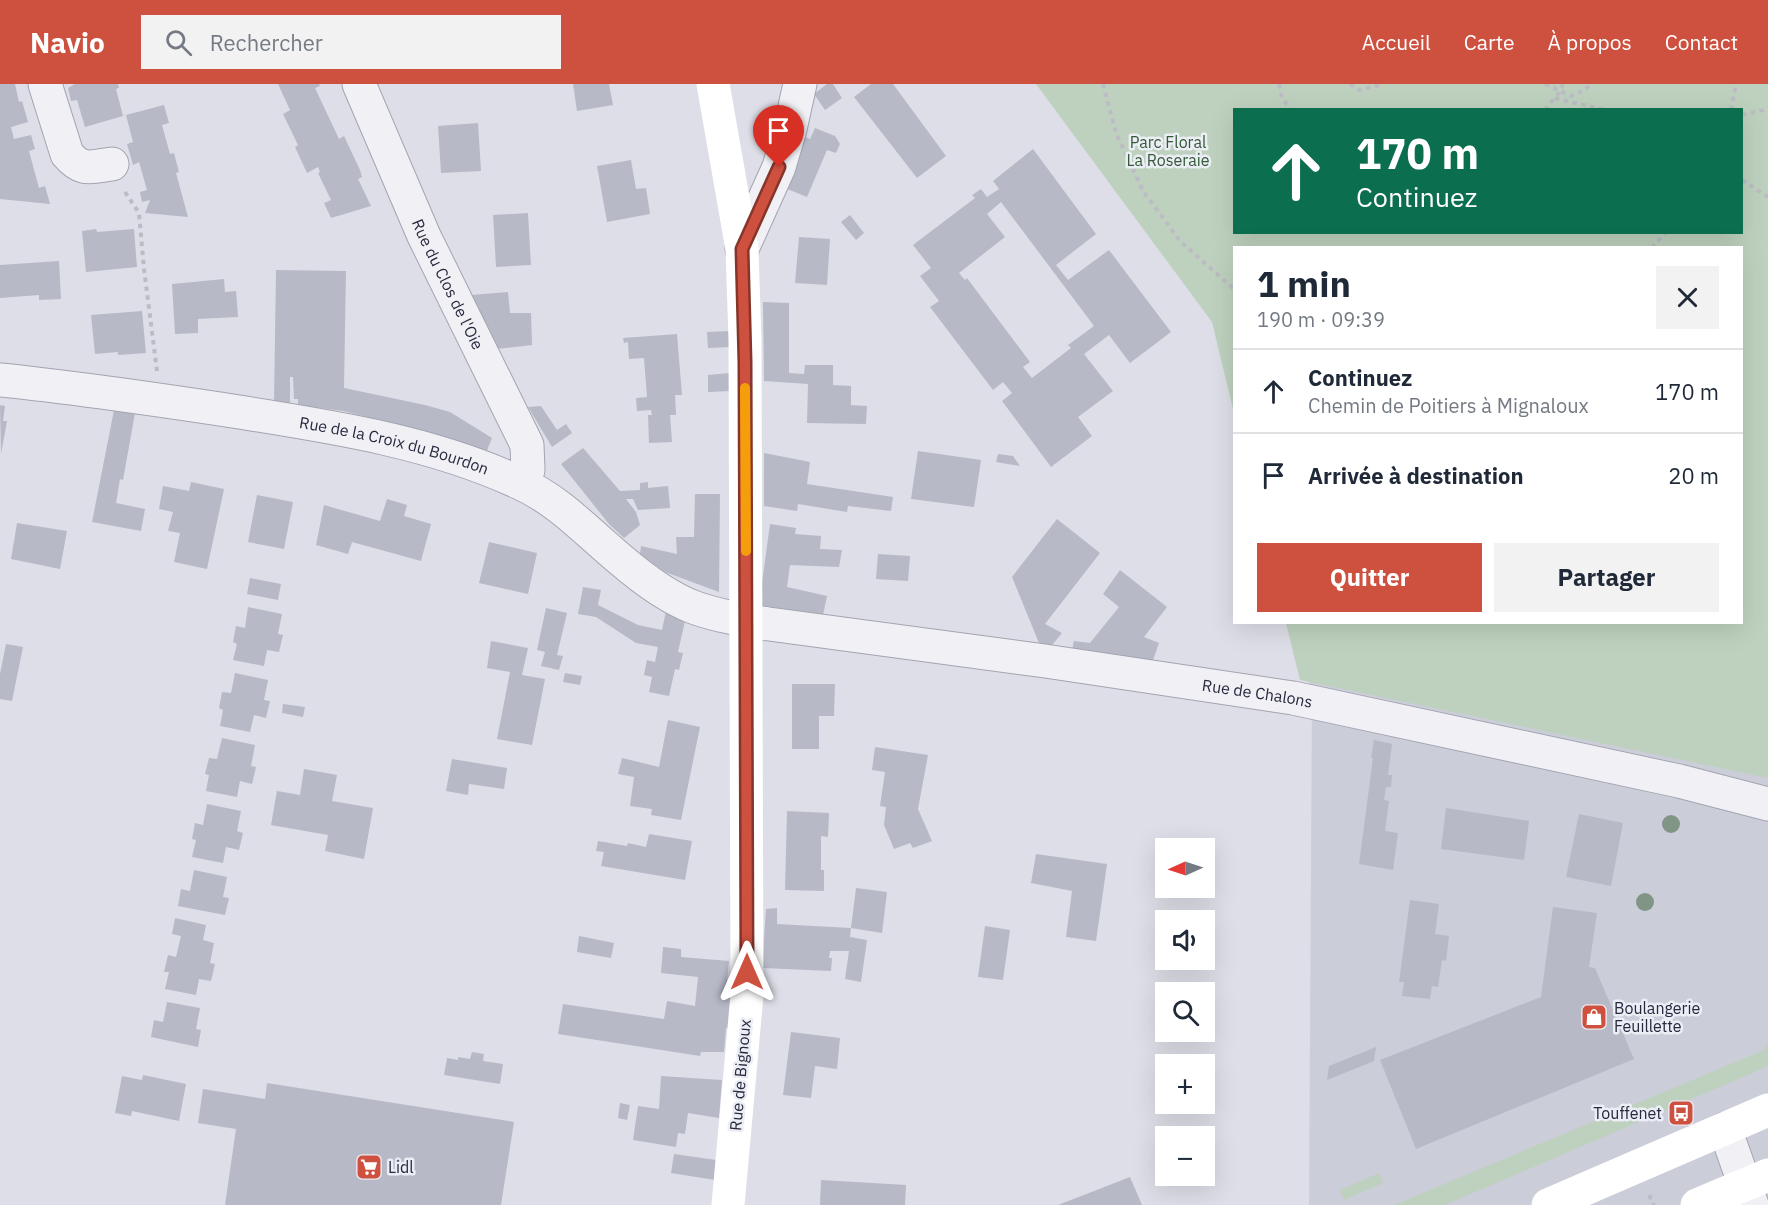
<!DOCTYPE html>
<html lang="fr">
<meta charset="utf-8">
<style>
:root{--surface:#fff;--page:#f2f2f3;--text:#1f2937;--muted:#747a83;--line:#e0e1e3;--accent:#ce5140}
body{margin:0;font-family:"IBM Plex Sans",sans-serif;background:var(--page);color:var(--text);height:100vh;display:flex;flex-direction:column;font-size:22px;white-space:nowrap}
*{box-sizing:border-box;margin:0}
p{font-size:20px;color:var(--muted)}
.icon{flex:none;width:33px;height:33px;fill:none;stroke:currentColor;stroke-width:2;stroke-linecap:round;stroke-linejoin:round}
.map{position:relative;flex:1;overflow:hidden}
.side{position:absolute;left:1233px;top:162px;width:510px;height:378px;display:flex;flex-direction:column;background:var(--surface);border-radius:0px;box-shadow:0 6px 24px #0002}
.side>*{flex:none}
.guide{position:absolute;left:1233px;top:24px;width:510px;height:126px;border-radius:0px;box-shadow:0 6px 24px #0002;background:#0b6e4f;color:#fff;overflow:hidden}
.needle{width:39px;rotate:267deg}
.fabs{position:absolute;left:1155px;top:754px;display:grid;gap:12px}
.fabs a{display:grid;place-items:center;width:60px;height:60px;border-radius:0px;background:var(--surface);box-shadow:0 6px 24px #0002;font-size:30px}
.pin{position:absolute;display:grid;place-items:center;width:51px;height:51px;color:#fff;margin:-62px -26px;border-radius:50% 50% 50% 0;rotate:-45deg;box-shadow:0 0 6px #0007}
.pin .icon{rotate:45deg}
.me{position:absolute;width:66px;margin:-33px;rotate:0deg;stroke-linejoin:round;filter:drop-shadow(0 0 4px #0008)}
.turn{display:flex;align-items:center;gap:21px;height:126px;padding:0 24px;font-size:27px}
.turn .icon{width:78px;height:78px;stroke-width:2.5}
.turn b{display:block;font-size:42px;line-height:51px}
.round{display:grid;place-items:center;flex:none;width:63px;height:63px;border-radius:0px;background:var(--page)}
.summary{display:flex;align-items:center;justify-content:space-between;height:102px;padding:0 24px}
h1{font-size:36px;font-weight:700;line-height:45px}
.primary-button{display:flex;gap:12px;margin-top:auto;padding:12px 24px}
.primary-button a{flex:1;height:69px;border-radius:0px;background:var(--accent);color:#fff;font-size:24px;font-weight:700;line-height:69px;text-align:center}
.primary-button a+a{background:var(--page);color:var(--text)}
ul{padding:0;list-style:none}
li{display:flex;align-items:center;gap:18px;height:84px;padding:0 24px;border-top:2px solid var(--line)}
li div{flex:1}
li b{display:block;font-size:22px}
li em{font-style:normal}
header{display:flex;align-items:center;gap:36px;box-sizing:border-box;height:84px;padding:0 30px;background:var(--accent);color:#fff}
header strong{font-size:28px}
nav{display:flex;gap:33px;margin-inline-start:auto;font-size:21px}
.search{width:420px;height:54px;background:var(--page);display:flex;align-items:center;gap:15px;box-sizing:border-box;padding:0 21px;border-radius:0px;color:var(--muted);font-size:22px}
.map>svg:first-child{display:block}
.built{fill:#cbcdd9;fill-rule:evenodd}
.green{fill:#bed1be;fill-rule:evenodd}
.building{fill:#b7b9c7;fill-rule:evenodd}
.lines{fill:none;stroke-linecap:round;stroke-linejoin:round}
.street-casing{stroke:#a3a4b1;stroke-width:35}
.path{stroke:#bcbcc5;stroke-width:4;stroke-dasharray:4.5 4.5;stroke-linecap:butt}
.street{stroke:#f0f0f5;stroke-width:33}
.secondary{stroke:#fff;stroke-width:33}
.tree{fill:#809586}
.route-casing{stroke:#86352a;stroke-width:15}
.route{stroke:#ce5140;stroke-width:10}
.slow{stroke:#f59e0b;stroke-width:10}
.labels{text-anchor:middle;stroke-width:5;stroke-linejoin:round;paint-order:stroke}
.park-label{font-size:16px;fill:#345937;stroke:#eceef5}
.street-label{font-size:16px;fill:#27293e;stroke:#eceef5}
.poi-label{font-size:16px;fill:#27293e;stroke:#eceef5;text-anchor:start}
</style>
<header>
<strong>Navio</strong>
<div class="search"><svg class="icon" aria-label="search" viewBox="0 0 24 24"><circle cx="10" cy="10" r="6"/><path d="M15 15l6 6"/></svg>Rechercher</div>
<nav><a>Accueil</a><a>Carte</a><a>À propos</a><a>Contact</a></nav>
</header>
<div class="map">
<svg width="1768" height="1121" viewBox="0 0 1768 1121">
<rect width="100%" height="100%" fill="#dddee7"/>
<path class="built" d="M1172,0H1768V1121H1309L1312,612L1295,539L1742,538V164H1234ZM1234,26H1742V148H1234Z"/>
<path class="green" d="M1036,0H1768V694L1300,596L1286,539L1742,538V164H1234V329L1212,238ZM1234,26H1742V148H1234Z
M1768,958V981L1757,987L1445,1121H1394L1764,966Z
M1379,1089L1383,1099L1344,1116L1340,1106Z"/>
<path class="building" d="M0,0H15L19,18L22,17L28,38L11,43L14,55L31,51L35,65L29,67L39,104L45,102L50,120L0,115Z
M75,0H118L119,4L116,5L123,32L85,43L77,16L71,17L68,4Z
M278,0H319L320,2L315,4L339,55L344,52L360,86L362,93L358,95L371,122L331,134L324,119L331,116L318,89L320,88L318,83L307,89L295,63L298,61L283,30L290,26Z
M573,0H609L613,21L577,27Z
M827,0H833L842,14L825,26L814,10Z
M871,0H893L946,72L917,94L854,13Z
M164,21L169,39L162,41L170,70L174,69L179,88L176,89L188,133L145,129L150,116L142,118L140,108L147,106L139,78L133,81L127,60L133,58L126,31Z
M478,39L481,87L441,89L438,42Z
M815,44L835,52L840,60L836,69L827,66L807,113L785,104L805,53L810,55Z
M1033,65L1096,150L1056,181L1068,196L1109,166L1171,248L1130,279L1109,251L1084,270L1113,307L1078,333L1092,352L1051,383L1002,317L1012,309L1003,298L993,306L930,223L939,217L920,192L931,184L913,161L975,114L972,111L981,105L987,113L999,105L993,97ZM1001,118L1094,242L1068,261L1071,264L1032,294L1023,283L1030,278L967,194L965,196L959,189L1005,153L987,130Z
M631,76L636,105L646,104L650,130L607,138L597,82Z
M528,129L531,181L496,183L493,131Z
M850,131L864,149L856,156L841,138Z
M96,145L97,148L134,145L137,183L86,188L82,147Z
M799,153L830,155L827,201L795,199Z
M59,177L61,215L39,216V211L0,214V181Z
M276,186L346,187L344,304L425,321L450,328L492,354L486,369L422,347L343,327L298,321V315H294L293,293H290V320L274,318Z
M224,195L225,208L236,207L238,233L198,235V249L175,250L172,200Z
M508,208L510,229H531L532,261L496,265L471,211Z
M763,218L789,219V289L804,290L805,281H833V301L851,302V321L867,322L866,340L807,339L808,300L764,297Z
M142,227L146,269L118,271V268L95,270L91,231Z
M730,247L731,263L708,264L707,248Z
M677,250L682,311H675L676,331H670L672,358L649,359L648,331H652L651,326L637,327L636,314L647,313L644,274L629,275L628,258L624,259L623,254Z
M730,289L731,307L708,308V291Z
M0,321L5,322L3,337H7L1,370Z
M541,322L557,346L566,340L572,349L552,363L528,323Z
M114,326L135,329L123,396L120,395L116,419L145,425L141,447L92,438Z
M583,364L620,407L640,406V399L648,398V404L668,402L670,424L638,426L633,415H626L636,428L640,441L624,454L609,440L561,380Z
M918,367L981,376L974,423L911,415Z
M764,369L810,378L807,400L893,413L891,427L848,422L847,428L798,420L797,427L764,422Z
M998,370L1013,372L1020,382L996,378Z
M191,398L224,405L207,485L174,478L180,449L168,447L173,428L159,425L163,402L189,407Z
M695,410H720L719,508L665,488L640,470L641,462L677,470L676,453H694Z
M257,411L293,418L284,465L248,458Z
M387,415L407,421L404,432L431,440L421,477L352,458L348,470L316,461L324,421L380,437Z
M1057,435L1100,469L1045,540L1062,549L1052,561L1039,559L1012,493Z
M17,439L67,447L60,485L11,475Z
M770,440L796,444L795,450L821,452L820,465L842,466L839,483L790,481L787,503L827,512L823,531L759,521Z
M489,458L537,469L528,510L479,499Z
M878,470L910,472L908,497L876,495Z
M1120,486L1167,523L1144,553L1159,559L1153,576L1072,566L1074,557L1090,559L1119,523L1103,510Z
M250,494L281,500L278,516L247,510Z
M583,503L601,506L598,521L638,541L662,546L666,527L685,537L678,568L683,569L679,586L675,585L669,612L649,608L652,593L644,591L647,576L655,578L658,563L636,559L596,533L578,530Z
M248,523L282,530L278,550L283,551L279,568L267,566L264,582L233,576L237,560L233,558L236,542L245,544Z
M546,524L567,529L557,571L563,572L559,586L541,582L545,568L537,566Z
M491,557L528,564L522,591L545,595L532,661L497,655L510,588L487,584Z
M6,560L23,563L12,617L0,615V590Z
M235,589L268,596L264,616L270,617L266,634L254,631L250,648L220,642L223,626L219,624L222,608L231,609Z
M565,589L582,592L580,601L563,598Z
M792,600H835L834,632H819V665H792Z
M283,620L305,623L303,633L282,629Z
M668,636L700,643L681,736L651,731L652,725L630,722L634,693L618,690L622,674L659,683Z
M222,654L255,661L251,682L256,683L252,700L240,697L237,713L206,707L209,691L205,690L209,674L217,675Z
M1374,656L1392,660L1388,691H1392L1391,703H1386L1384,716L1389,717L1385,747L1398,749L1393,786L1359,780L1373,674H1371Z
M875,663L928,671L918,725L932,757L913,764L910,759L894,765L884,741L886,723L880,722L885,688L872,686Z
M452,675L507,684L504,705L469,700L468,711L446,707Z
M304,685L337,691L332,717L373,724L364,775L325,767L328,751L271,741L277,707L300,711Z
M207,720L241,727L237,747L243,749L239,766L226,763L223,779L192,773L196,756L192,755L195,739L203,741Z
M1446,724L1529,737L1524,776L1441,765Z
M787,727L829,729L828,753L821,752V786H824V807L785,806Z
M1579,730L1623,739L1611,802L1566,793Z
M649,750L692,757L685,796L601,782L604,768L596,767L598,757L627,762L628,759L646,763Z
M1036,770L1107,780L1096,857L1066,853L1072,807L1031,799Z
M194,786L227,793L223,813L229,814L225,831L178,822L181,805L190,807Z
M856,804L887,808L882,849L851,844Z
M1410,816L1439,820L1435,850L1449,852L1446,877L1442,876L1438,903L1432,902L1430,915L1402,912L1404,898H1399Z
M1553,823L1597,829L1589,883L1595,884L1634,975L1416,1065L1380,976L1541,913Z
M777,824V840L851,844L850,853L867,856L861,898L845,895L849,867H830L829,874H832L831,887L762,884L766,825Z
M175,834L206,841L203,856L214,859L210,879L215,880L211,897L199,895L196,911L165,905L169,888H164L168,871L176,873L181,852L172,850Z
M985,842L1010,846L1003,896L978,893Z
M579,852L614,859L611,874L577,868Z
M663,863L681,865V873L729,877L727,897H731L729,945L726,944L724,968H701L700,972L558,950L563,920L664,935L667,917L695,922L698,893L661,889Z
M167,918L200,924L196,945L201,946L198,963L151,953L154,936L163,938Z
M791,948L840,954L837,985L815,982L811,1014L783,1011Z
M1376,963L1374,977L1327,996L1329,982Z
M472,968L484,970L483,977L503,980L500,1000L444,991L447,974L458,976V973L470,975Z
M143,991L186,1000L179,1037L132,1027L131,1032L115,1029L122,992L142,996Z
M661,992L722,996L719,1034L688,1029L685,1050L678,1049L676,1063L633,1056L638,1022L659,1025Z
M267,999L514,1038L501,1121H225L236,1045L198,1039L203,1005L265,1015Z
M620,1019L630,1021L627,1036L618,1034Z
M674,1070L716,1076L715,1096L671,1089Z
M1130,1093L1142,1121H1058Z
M821,1096L906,1101L905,1121H820Z"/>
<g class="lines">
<g class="street-casing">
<g id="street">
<path d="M45,0L67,70C82,88 91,83 112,80"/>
<path id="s1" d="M359,0L424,152L527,361L528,386L522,399"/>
<path d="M742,165L779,83L790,45L800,0"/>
<path id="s2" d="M0,296C80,304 160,316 239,328C334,343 432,358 520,399C560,417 588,449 621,476C642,494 667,513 693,523C717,532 744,536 769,540L1045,577L1293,614L1679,697L1768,720"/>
<path d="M1725,1045L1752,1121"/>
</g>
</g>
<path class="path" d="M1103,0L1116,49L1143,107L1181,158L1234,205
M1279,0L1282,14L1291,26
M1350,0L1359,6L1383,0
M1545,0L1571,12L1583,7L1592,0
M1563,0L1560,8L1554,14L1605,26
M1545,26L1554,14
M1731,26L1736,0
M1742,31L1763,26L1768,23
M1742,96L1768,113
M125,108L139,129L144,185L157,287
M1652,164L1666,148
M1649,1111L1654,1121"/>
<use href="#street" class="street"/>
<path class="secondary" d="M713,0L742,165L745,256L747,911L728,1121
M1548,1121L1768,1026
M1697,1121L1768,1091"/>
</g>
<g class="tree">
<circle cx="1671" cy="740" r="9"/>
<circle cx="1645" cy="818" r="9"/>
</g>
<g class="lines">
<g class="route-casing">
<path id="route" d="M747,888L745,278L742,165L779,83"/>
</g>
<use href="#route" class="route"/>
<path class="slow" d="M745,304L746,467"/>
</g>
<defs>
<g id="shop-square" transform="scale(1.35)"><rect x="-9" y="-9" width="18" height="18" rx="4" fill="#ce5140" stroke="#eceef5"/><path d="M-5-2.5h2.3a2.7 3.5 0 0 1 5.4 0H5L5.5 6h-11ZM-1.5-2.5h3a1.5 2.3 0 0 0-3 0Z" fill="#fff"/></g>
<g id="bus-square" transform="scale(1.35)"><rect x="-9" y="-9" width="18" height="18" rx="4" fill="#ce5140" stroke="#eceef5"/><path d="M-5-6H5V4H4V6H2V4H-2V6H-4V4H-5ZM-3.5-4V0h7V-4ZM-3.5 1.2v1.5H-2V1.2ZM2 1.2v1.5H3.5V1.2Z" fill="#fff"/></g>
<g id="supermarket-square" transform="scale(1.35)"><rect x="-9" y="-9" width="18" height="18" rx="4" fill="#ce5140" stroke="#eceef5"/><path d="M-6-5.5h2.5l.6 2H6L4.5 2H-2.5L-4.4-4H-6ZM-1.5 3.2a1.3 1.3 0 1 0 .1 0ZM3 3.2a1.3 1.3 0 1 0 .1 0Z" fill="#fff"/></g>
</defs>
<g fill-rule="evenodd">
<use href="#shop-square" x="1594" y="933"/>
<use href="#bus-square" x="1681" y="1029"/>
<use href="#supermarket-square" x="369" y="1083"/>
</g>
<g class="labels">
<g class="park-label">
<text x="1168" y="64">Parc Floral<tspan x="1168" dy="18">La Roseraie</tspan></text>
</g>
<g class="street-label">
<text dy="6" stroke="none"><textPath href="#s1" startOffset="219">Rue du Clos de l'Oie</textPath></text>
<text dy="6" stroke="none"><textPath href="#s2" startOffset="400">Rue de la Croix du Bourdon</textPath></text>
<text dy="6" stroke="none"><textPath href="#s2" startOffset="1317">Rue de Chalons</textPath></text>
<text transform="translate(740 991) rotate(-85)" y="6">Rue de Bignoux</text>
</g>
<g class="poi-label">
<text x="1614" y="930">Boulangerie<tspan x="1614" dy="18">Feuillette</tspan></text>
<text x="1662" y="1035" text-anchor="end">Touffenet</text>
<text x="388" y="1089">Lidl</text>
</g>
</g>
</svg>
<div class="fabs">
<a><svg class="needle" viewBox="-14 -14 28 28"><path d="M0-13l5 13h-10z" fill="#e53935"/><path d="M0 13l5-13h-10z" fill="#747a83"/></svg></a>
<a><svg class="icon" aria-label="sound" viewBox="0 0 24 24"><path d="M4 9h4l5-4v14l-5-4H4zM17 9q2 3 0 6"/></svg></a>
<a><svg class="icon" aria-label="search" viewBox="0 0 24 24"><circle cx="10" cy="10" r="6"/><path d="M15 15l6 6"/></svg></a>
<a>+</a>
<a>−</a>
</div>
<div class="pin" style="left:779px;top:83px;background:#d93025"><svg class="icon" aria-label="arrive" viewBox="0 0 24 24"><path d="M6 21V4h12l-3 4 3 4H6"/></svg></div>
<svg class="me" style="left:747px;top:888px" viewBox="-20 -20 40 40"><path d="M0-17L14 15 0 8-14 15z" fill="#ce5140" stroke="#fff" stroke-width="4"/></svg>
<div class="guide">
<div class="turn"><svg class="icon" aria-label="ahead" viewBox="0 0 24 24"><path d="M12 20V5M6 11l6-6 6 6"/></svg><div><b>170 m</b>Continuez</div></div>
</div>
<section class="side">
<div class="summary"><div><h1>1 min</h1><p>190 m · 09:39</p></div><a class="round"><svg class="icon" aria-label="close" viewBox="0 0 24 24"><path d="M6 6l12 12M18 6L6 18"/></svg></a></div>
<ul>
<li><svg class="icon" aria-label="ahead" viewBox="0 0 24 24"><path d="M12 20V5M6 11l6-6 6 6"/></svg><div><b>Continuez</b><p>Chemin de Poitiers à Mignaloux</p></div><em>170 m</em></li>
<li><svg class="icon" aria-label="arrive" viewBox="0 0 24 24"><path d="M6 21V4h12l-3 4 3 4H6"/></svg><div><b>Arrivée à destination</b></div><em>20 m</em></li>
</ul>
<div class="primary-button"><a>Quitter</a><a>Partager</a></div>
</section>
</div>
